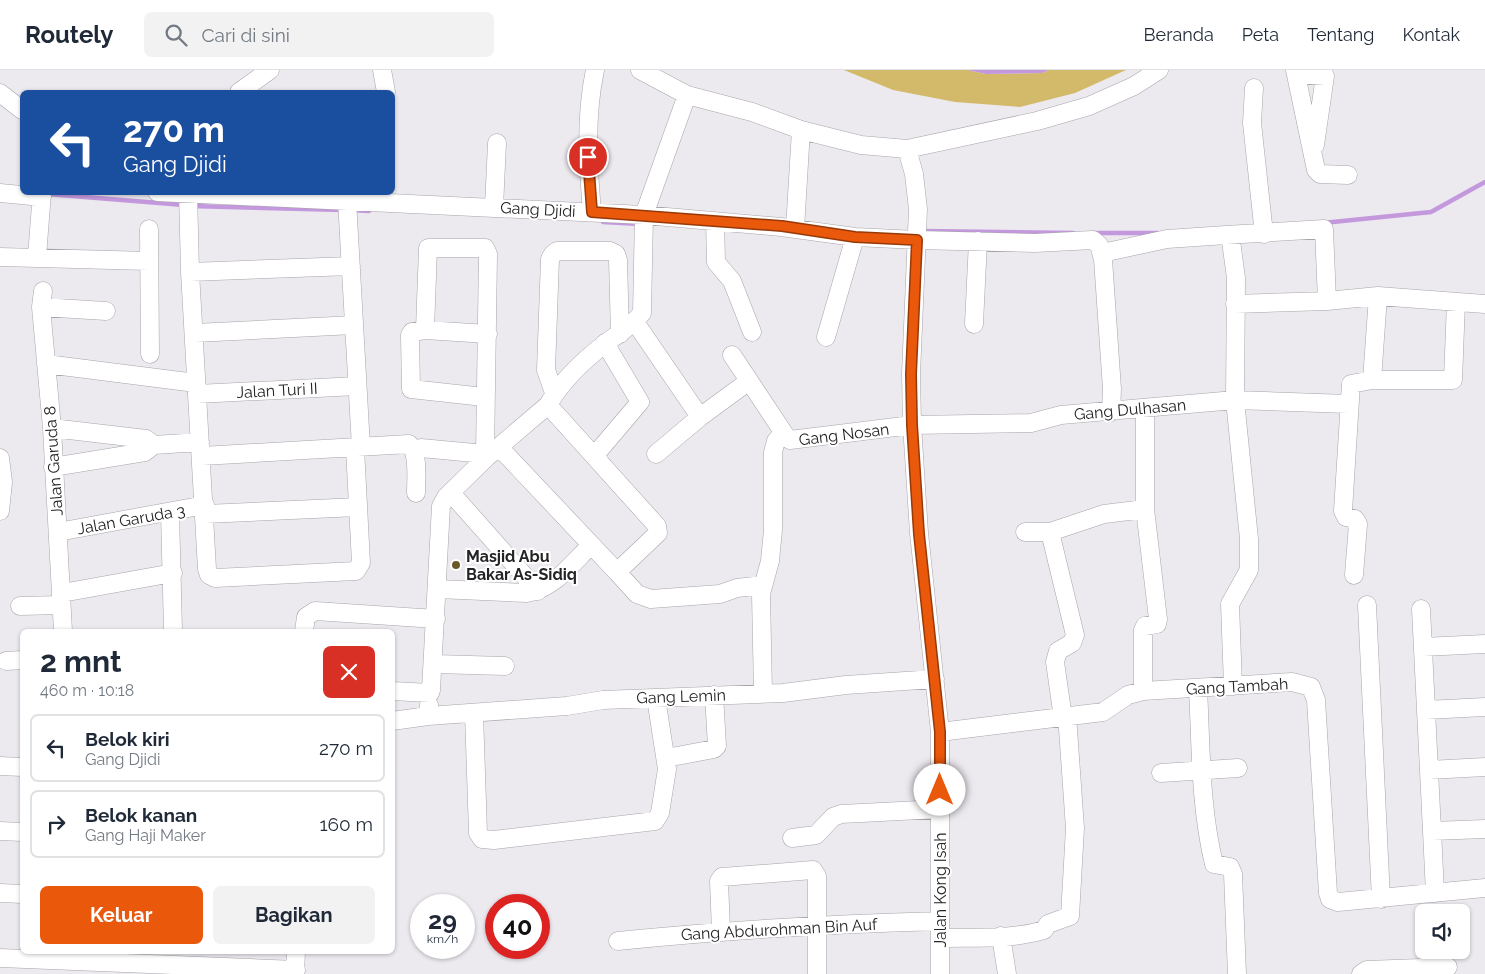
<!DOCTYPE html>
<html lang="id">
<meta charset="utf-8">
<style>
:root{--surface:#fff;--page:#f2f2f3;--text:#1f2937;--muted:#747a83;--line:#e0e1e3;--accent:#ea580c}
body{margin:0;font-family:Raleway,sans-serif;background:var(--page);color:var(--text);height:100vh;display:flex;flex-direction:column;font-size:19px;white-space:nowrap}
*{box-sizing:border-box;margin:0}
p{font-size:16px;color:var(--muted)}
.icon{flex:none;width:28px;height:28px;fill:none;stroke:currentColor;stroke-width:2;stroke-linecap:round;stroke-linejoin:round}
.map{position:relative;flex:1;overflow:hidden}
.panel{position:absolute;left:20px;top:559px;width:375px;height:325px;display:flex;flex-direction:column;background:var(--surface);border-radius:8px;box-shadow:0 1px 4px #0004}
.panel>*{flex:none}
.hud{position:absolute;left:20px;top:20px;width:375px;height:105px;border-radius:8px;box-shadow:0 1px 4px #0004;background:#1a4fa0;color:#fff;overflow:hidden}
.buttons{position:absolute;left:1415px;top:834px;display:grid;gap:10px}
.buttons a{display:grid;place-items:center;width:55px;height:55px;border-radius:8px;background:var(--surface);box-shadow:0 1px 4px #0004;font-size:25px}
.speed{position:absolute;left:410px;top:824px;display:flex;gap:10px;font-size:25px;font-weight:700;text-align:center}
.speed>*{display:grid;place-content:center;width:65px;height:65px;border-radius:50%;background:var(--surface);box-shadow:0 1px 4px #0004;line-height:1}
.speed small{font-size:12px;font-weight:400}
.speed .limit{border:8px solid #d22;background:#fff;color:#111}
.pin{position:absolute;display:grid;place-items:center;width:42px;height:42px;color:#fff;margin:-21px;border:2px solid #fff;border-radius:50%;box-shadow:0 1px 5px #0007}
.me{position:absolute;width:55px;margin:-28px;rotate:0deg;stroke-linejoin:round;filter:drop-shadow(0 0 4px #0008)}
.turn{display:flex;align-items:center;gap:18px;height:105px;padding:0 20px;font-size:22px}
.turn .icon{width:65px;height:65px;stroke-width:2.5}
.turn b{display:block;font-size:35px;line-height:42px}
.round{display:grid;place-items:center;flex:none;width:52px;height:52px;border-radius:8px;background:var(--page)}
.overview{display:flex;align-items:center;justify-content:space-between;height:85px;padding:0 20px}
h1{font-size:30px;font-weight:700;line-height:38px}
.cta{display:flex;gap:10px;margin-top:auto;padding:10px 20px}
.cta a{flex:1;height:58px;border-radius:8px;background:var(--accent);color:#fff;font-size:20px;font-weight:700;line-height:58px;text-align:center}
.cta a+a{background:var(--page);color:var(--text)}
ul{padding:0;list-style:none}
li{display:flex;align-items:center;gap:15px;height:68px;margin:0 10px 8px;padding:0 10px;border:2px solid var(--line);border-radius:8px}
li div{flex:1}
li b{display:block;font-size:19px}
li em{font-style:normal}
header{display:flex;align-items:center;gap:30px;box-sizing:border-box;height:70px;padding:0 25px;background:var(--surface);border-bottom:1px solid var(--line)}
header strong{font-size:24px}
nav{display:flex;gap:28px;margin-inline-start:auto;font-size:18px}
.search{width:350px;height:45px;background:var(--page);display:flex;align-items:center;gap:12px;box-sizing:border-box;padding:0 18px;border-radius:8px;color:var(--muted);font-size:19px}
.map>svg:first-child{display:block}
.green{fill:#d3ba6a}
.water{fill:#c398dc}
.lines{fill:none;stroke-linecap:round;stroke-linejoin:round}
.stream{stroke:#c398dc;stroke-width:4.5}
.minor-casing{stroke:#a8a5aa;stroke-width:19}
.minor{stroke:#fff;stroke-width:18}
.route-casing{stroke:#983908;stroke-width:12}
.route{stroke:#ea580c;stroke-width:9}
.poi-dot{fill:#6a5a28;stroke:#fff;stroke-width:2}
.labels{text-anchor:middle;stroke-width:4;stroke-linejoin:round;paint-order:stroke}
.street-label{font-size:16px;fill:#242325;stroke:#fff}
.poi-label{font-size:16px;font-weight:bold;fill:#242325;stroke:#fff;text-anchor:start}
</style>
<header>
<strong>Routely</strong>
<div class="search"><svg class="icon" aria-label="search" viewBox="0 0 24 24"><circle cx="10" cy="10" r="6"/><path d="M15 15l6 6"/></svg>Cari di sini</div>
<nav><a>Beranda</a><a>Peta</a><a>Tentang</a><a>Kontak</a></nav>
</header>
<div class="map">
<svg width="1485" height="904" viewBox="0 0 1485 904">
<rect width="100%" height="100%" fill="#ece9ef"/>
<path class="green" d="M844,0H967L986,4L1042,3L1049,0H1126L1075,23L1020,37L955,32L893,20Z"/>
<path class="water" d="M967,0H1049L1042,3L986,4Z"/>
<g class="lines">
<path class="stream" d="M47,124L184,135
M191,136L344,140
M351,140L369,141
M603,152L641,154
M1323,153L1431,142L1485,112
M921,161L1073,163
M1093,163H1158"/>
<g class="minor-casing">
<path id="minor" d="M382,0L386,22
M640,0L687,25L752,42L801,60L861,75L907,79L1037,51L1089,36L1134,16L1159,0
M1295,0L1316,100L1320,104L1348,105
M1296,4L1325,6L1315,75
M1254,18L1252,53L1264,164
M239,22L270,0
M0,23L22,40
M907,79L914,104L918,139L911,304L912,355L919,463L940,662V904
M157,122L644,145L781,157L855,167L917,170L1035,173L1093,170L1099,175L1103,189L1112,319L1111,342
M188,122L190,202L207,499L209,505L215,508L356,501L361,493L355,378
M0,123L42,127
M347,130L361,377
M494,137L497,73
M592,142C588,94 585,47 595,0
M715,151L716,192L732,211L752,262
M149,159L150,284
M795,159L801,60
M1102,183L1167,169L1226,165
M0,187L149,191
M37,187L42,122
M190,202L351,196
M43,221L41,237L52,358L63,561
M1235,234L1327,231L1378,226L1485,234
M41,237L106,241
M635,252L700,347
M974,254L978,171
M425,260L428,178H485L488,184L485,384L487,387
M195,263L354,255
M826,267L855,167
M732,285L787,368L790,370L912,355L1031,353L1061,345L1235,330L1348,334
M46,294L196,313
M1372,310L1378,226
M554,323L546,300L550,189L553,184L557,181H610L616,184L618,190L620,264
M197,324L357,316
M484,327L411,319L410,265L412,262L425,260L488,264
M52,358L146,369L154,375
M499,377L617,502L658,463L657,456L548,335
M421,378L485,384
M656,384L700,347L749,311
M595,385L640,332L605,273
M202,386L409,374C419,382 416,411 416,423
M0,388L3,412L0,441
M53,397L145,382L154,375L200,372
M451,423L538,521
M170,442L173,561
M205,444L358,437
M58,462L205,435
M1050,462L1104,444L1145,439
M617,502L637,524L651,529L720,524L737,518L763,515
M1354,505L1358,454L1355,449L1346,447L1343,441L1351,314L1372,310H1453L1456,232
M438,519L527,523C554,518 571,495 590,476
M62,523L173,503
M1367,535L1381,829
M20,536L61,535
M1421,539L1432,761
M304,561L306,547L315,541L436,549
M1423,577L1485,574
M6,591L22,590
M434,594L505,596
M1233,616L1230,534L1249,500V469L1235,330L1236,208L1231,171L1226,165L1324,159L1327,231
M1198,618C1201,676 1200,737 1214,794L1230,797L1233,804L1237,904
M392,621L430,623L431,620L441,436L446,427L487,387L548,335C561,312 585,289 606,273C619,263 632,256 642,243L644,145L687,25
M1143,621V560L1145,556L1157,554L1158,549L1145,439V338
M763,623L761,524L770,491L773,460V382L776,371L783,363
M1426,640L1485,637
M474,643L478,763L482,769L494,770L655,751L660,743L667,699L656,628
M428,646L567,636L603,630L783,623L846,615L935,609
M392,651L428,646L429,635
M940,662L1103,642L1128,625L1143,621L1292,612L1311,617L1316,630L1328,823L1330,829L1338,832L1485,818
M666,688L714,679L717,676L714,625
M0,696L22,697
M1429,700L1485,697
M1161,703L1238,698
M0,761L22,762
M792,768L816,765L833,747L841,744L940,739
M0,823L22,824
M1435,823L1432,761L1485,759
M721,861L719,811L722,807L813,800L817,806V904
M1001,866L1007,904
M940,868C974,867 1011,870 1044,860L1048,854L1070,846L1075,758L1067,645L1062,641L1055,592L1058,581L1072,573L1075,565L1050,462H1025
M618,871C725,860 832,854 940,851
M0,888L296,900
M295,904L296,881
M1361,904L1367,900L1448,897"/>
</g>
<use href="#minor" class="minor"/>
</g>
<g class="lines">
<g class="route-casing">
<path id="route" d="M588,87L592,142L782,156L855,167L917,170L911,304L912,355L919,464L940,662V720"/>
</g>
<use href="#route" class="route"/>
</g>
<circle class="poi-dot" cx="456" cy="495" r="5"/>
<g class="labels">
<g class="street-label">
<text transform="translate(538 139) rotate(3)" y="6">Gang Djidi</text>
<text transform="translate(277 320) rotate(-3)" y="6">Jalan Turi II</text>
<text transform="translate(1130 339) rotate(-5)" y="6">Gang Dulhasan</text>
<text transform="translate(844 364) rotate(-7)" y="6">Gang Nosan</text>
<text transform="translate(53 391) rotate(-94)" y="6">Jalan Garuda 8</text>
<text transform="translate(131 449) rotate(-10)" y="6">Jalan Garuda 3</text>
<text transform="translate(1237 616) rotate(-3)" y="6">Gang Tambah</text>
<text transform="translate(681 626) rotate(-2)" y="6">Gang Lemin</text>
<text transform="translate(940 820) rotate(-90)" y="6">Jalan Kong Isah</text>
<text transform="translate(779 859) rotate(-3)" y="6">Gang Abdurohman Bin Auf</text>
</g>
<g class="poi-label">
<text x="466" y="492">Masjid Abu<tspan x="466" dy="18">Bakar As-Sidiq</tspan></text>
</g>
</g>
</svg>
<div class="buttons">
<a><svg class="icon" aria-label="sound" viewBox="0 0 24 24"><path d="M4 9h4l5-4v14l-5-4H4zM17 9q2 3 0 6"/></svg></a>
</div>
<div class="speed"><div>29<small>km/h</small></div><div class="limit">40</div></div>
<div class="pin" style="left:588px;top:87px;background:#d93025"><svg class="icon" aria-label="arrive" viewBox="0 0 24 24"><path d="M6 21V4h12l-3 4 3 4H6"/></svg></div>
<svg class="me" style="left:940px;top:720px" viewBox="-20 -20 40 40"><circle r="19" fill="#fff"/><path d="M0-13L10 11 0 6-10 11z" fill="#ea580c"/></svg>
<div class="hud">
<div class="turn"><svg class="icon" aria-label="left" viewBox="0 0 24 24"><path d="M17 20v-9H6M10 6l-5 5 5 5"/></svg><div><b>270 m</b>Gang Djidi</div></div>
</div>
<section class="panel">
<div class="overview"><div><h1>2 mnt</h1><p>460 m · 10:18</p></div><a class="round" style="background:#d93025;color:#fff"><svg class="icon" aria-label="close" viewBox="0 0 24 24"><path d="M6 6l12 12M18 6L6 18"/></svg></a></div>
<ul>
<li><svg class="icon" aria-label="left" viewBox="0 0 24 24"><path d="M17 20v-9H6M10 6l-5 5 5 5"/></svg><div><b>Belok kiri</b><p>Gang Djidi</p></div><em>270 m</em></li>
<li><svg class="icon" aria-label="right" viewBox="0 0 24 24"><path d="M7 20v-9h11M14 6l5 5-5 5"/></svg><div><b>Belok kanan</b><p>Gang Haji Maker</p></div><em>160 m</em></li>
</ul>
<div class="cta"><a>Keluar</a><a>Bagikan</a></div>
</section>
</div>
